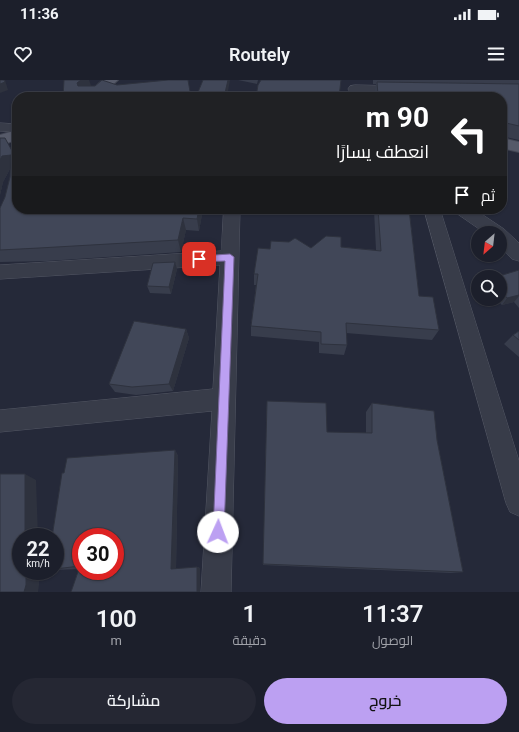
<!DOCTYPE html>
<html lang="ar">
<meta charset="utf-8">
<style>
:root{--surface:#1c1f2b;--page:#252733;--text:#f1f3f6;--muted:#a0a2a9;--line:#3a3d47;--accent:#bca0f2}
body{margin:0;font-family:Roboto,Cairo,sans-serif;background:var(--page);color:var(--text);direction:rtl;height:100vh;display:flex;flex-direction:column;font-size:15px;white-space:nowrap}
*{box-sizing:border-box;margin:0}
p{font-size:13px;color:var(--muted)}
.icon{flex:none;width:22px;height:22px;fill:none;stroke:currentColor;stroke-width:2;stroke-linecap:round;stroke-linejoin:round}
.map{position:relative;height:512px;overflow:hidden;direction:ltr}
.panel{display:flex;flex-direction:column;background:var(--surface);flex:1}
.panel>*{flex:none}
.hud{position:absolute;left:12px;top:12px;width:495px;height:122px;border-radius:16px;box-shadow:0 1px 3px #0004,0 0 0 1px var(--line);direction:rtl;background:#202124;color:#fff;overflow:hidden}
.needle{width:26px;rotate:208deg}
.buttons{position:absolute;left:471px;top:146px;display:grid;gap:8px}
.buttons a{display:grid;place-items:center;width:36px;height:36px;border-radius:50%;background:var(--surface);box-shadow:0 1px 3px #0004,0 0 0 1px var(--line);font-size:20px}
.speed{position:absolute;left:12px;top:448px;display:flex;gap:8px;font-size:20px;font-weight:700;text-align:center}
.speed>*{display:grid;place-content:center;width:52px;height:52px;border-radius:50%;background:var(--surface);box-shadow:0 1px 3px #0004,0 0 0 1px var(--line);line-height:1}
.speed small{font-size:10px;font-weight:400}
.speed .limit{border:6px solid #d22;background:#fff;color:#111}
.pin{position:absolute;display:grid;place-items:center;width:34px;height:34px;color:#fff;margin:-17px;border-radius:8px;box-shadow:0 2px 6px #0006}
.me{position:absolute;width:44px;margin:-22px;rotate:2deg;stroke-linejoin:round;filter:drop-shadow(0 0 3px #0008)}
.turn{display:flex;align-items:center;gap:14px;height:84px;padding:0 12px;font-size:18px}
.turn .icon{width:52px;height:52px;stroke-width:2.5}
.turn b{display:block;font-size:28px;line-height:34px}
.then{display:flex;align-items:center;height:38px;padding:0 12px;background:#0003;gap:8px;font-size:15px}
.eta{display:flex;justify-content:space-evenly;align-items:center;height:68px;text-align:center}
.eta b{font-size:24px;font-weight:600;line-height:28px}
.primary-button{display:flex;gap:8px;margin-top:auto;padding:8px 12px}
.primary-button a{flex:1;height:46px;border-radius:24px;background:var(--accent);color:#111;font-size:16px;font-weight:600;line-height:46px;text-align:center}
.primary-button a+a{background:var(--page);color:var(--text)}
.status{display:flex;justify-content:space-between;align-items:center;height:28px;padding:0 20px;background:var(--surface);direction:ltr}
.status svg{height:11px;fill:currentColor}
header{display:flex;justify-content:space-between;align-items:center;height:52px;padding:0 12px;background:var(--surface);font-size:18px;font-weight:600}
.map>svg:first-child{display:block}
.lines{fill:none;stroke-linecap:round;stroke-linejoin:round}
.street-casing{stroke:#535764;stroke-width:1}
.primary-casing{stroke:#414552;stroke-width:2}
.street{fill:#383c49;fill-rule:evenodd}
.primary{fill:#565a69;fill-rule:evenodd}
.wall{fill:#383d4c}
.shaded-wall{fill:#2e323e}
.building{fill:#414758;stroke:#2e323e;fill-rule:evenodd}
.route{fill:#bca0f2;stroke:#7a689d}
</style>
<div class="status"><b>11:36</b><svg viewBox="0 0 49 12"><path d="M0 12V9h3v3zM5 12V6h3v6zM10 12V3h3v9zM15 12V0h3v12zM26 1h20v11H26zM47 4h2v5h-2z"/></svg></div>
<header><svg class="icon" aria-label="menu" viewBox="0 0 24 24"><path d="M4 6h16M4 12h16M4 18h16"/></svg>Routely<svg class="icon" aria-label="heart" viewBox="0 0 24 24"><path d="M12 20l-8-8c-3-5 5-10 8-4 3-6 11-1 8 4z"/></svg></header>
<div class="map">
<svg width="519" height="512" viewBox="0 0 519 512">
<rect width="100%" height="100%" fill="#252939"/>
<g class="lines">
<g class="street-casing">
<path id="street" d="M355,5L404,6L409,7L411,10L409,13L404,14L350,12L348,9L350,6Z
M0,43L17,44V52L0,51Z
M224,129H240L231,512H201L212,331L0,352V330L213,309L220,185L0,199V185L221,171Z
M424,129H440L519,381V436L510,432L506,423Z
M454,129H474L504,149L519,163V181L512,179L500,166V153H485L456,133Z"/>
</g>
<g class="primary-casing">
<path id="primary" d="M103,0H118L99,17H83Z
M17,50V60L0,65V55Z
M502,58L519,62V72L502,68Z"/>
</g>
<use href="#street" class="street"/>
<use href="#primary" class="primary"/>
</g>
<path class="wall" d="M238,0H258L257,4Z
M373,0H519V60L502,56V17H374V14L376,4H373Z
M0,58H5L17,80V129H203L199,151L186,150L181,172L47,181L0,182V128L5,117L10,97V89L3,102L0,115Z
M259,129H279V131Z
M360,129H409L419,216L439,250L432,260L346,253L347,265L344,275L319,273V262L251,256V246L256,205H254V194L270,169L341,167L376,170L374,130Z
M175,182L177,189L171,214L150,213L147,206Z
M519,190V228L514,222L502,225L496,219H500V197Z
M186,249L189,258L173,311L136,315L115,312L109,304Z
M519,251V277L504,264L513,255Z
M267,321L327,352L366,353V332L372,323L437,360L463,492L451,493L263,485Z
M175,370L178,376L176,489L197,487L200,488V512H71L79,489L55,490V457Z"/>
<path class="shaded-wall" d="M4,0H5L8,10L0,13V4Z
M81,0H89L92,8L82,16L77,3Z
M228,0H230L227,17H196Z
M11,75L17,88L10,89L3,102L0,115V80L2,76Z
M199,129H203L199,151L197,139Z
M183,138L186,150L181,172L178,160Z
M175,182L177,189L171,214L169,207Z
M519,215V216L514,222L502,225L507,218Z
M186,249L189,258L173,311L169,304Z
M175,370L178,376L176,491L171,489Z
M25,394L36,400L38,457H25Z
M197,487L200,488V512H197Z
M26,491H39V505L38,512H24Z"/>
<path class="building" d="M0,0H4L5,2L0,4Z
M64,0H81L77,3L78,6H95L102,0L117,5L168,0H188L191,17H63Z
M203,0H228L225,13L196,17Z
M261,0H341L339,17H256L258,5Z
M377,2L519,4V46L502,42V17H419L378,15Z
M0,58H5L17,80V129H199L197,139L183,138L178,160L39,168L0,170V128L5,117L10,97L11,75L2,76L0,80Z
M378,129H409L419,216L433,217L439,250L346,243L347,265L321,264V252L251,246L258,194H254L258,168L270,169L271,161L289,162L295,158L311,168L326,156L341,157V167L381,171Z
M175,182L169,207L147,206L153,183Z
M519,190V215L507,218L500,210V197H496Z
M134,241L186,249L169,304L132,307L109,304Z
M519,251V260L513,255Z
M267,321L326,323L327,352L372,353V323L434,331L437,360L463,492L263,484Z
M175,370L171,489L197,487V512H71L80,486L55,489V457H52L62,393H64L67,378ZM81,457H115V491H81Z
M0,394H25V457H21V491H26V505L24,512H0Z"/>
<path class="route" d="M230,174L234,177L224,452L223,457L218,458L214,457L213,452L225,181L199,182L195,179L199,176Z"/>
</svg>
<div class="buttons">
<a><svg class="needle" viewBox="-14 -14 28 28"><path d="M0-13l5 13h-10z" fill="#e53935"/><path d="M0 13l5-13h-10z" fill="#a0a2a9"/></svg></a>
<a><svg class="icon" aria-label="search" viewBox="0 0 24 24"><circle cx="10" cy="10" r="6"/><path d="M15 15l6 6"/></svg></a>
</div>
<div class="speed"><div>22<small>km/h</small></div><div class="limit">30</div></div>
<div class="pin" style="left:199px;top:179px;background:#d93025"><svg class="icon" aria-label="arrive" viewBox="0 0 24 24"><path d="M6 21V4h12l-3 4 3 4H6"/></svg></div>
<svg class="me" style="left:218px;top:452px" viewBox="-20 -20 40 40"><circle r="19" fill="#fff"/><path d="M0-13L10 11 0 6-10 11z" fill="#bca0f2"/></svg>
<div class="hud">
<div class="turn"><svg class="icon" aria-label="left" viewBox="0 0 24 24"><path d="M17 20v-9H6M10 6l-5 5 5 5"/></svg><div><b>90 m</b>انعطف يسارًا</div></div>
<div class="then">ثم<svg class="icon" aria-label="arrive" viewBox="0 0 24 24"><path d="M6 21V4h12l-3 4 3 4H6"/></svg></div>
</div>
</div>
<section class="panel">
<div class="eta">
<div><b>11:37</b><p>الوصول</p></div>
<div><b>1</b><p>دقيقة</p></div>
<div><b>100</b><p>m</p></div>
</div>
<div class="primary-button"><a>خروج</a><a>مشاركة</a></div>
</section>
